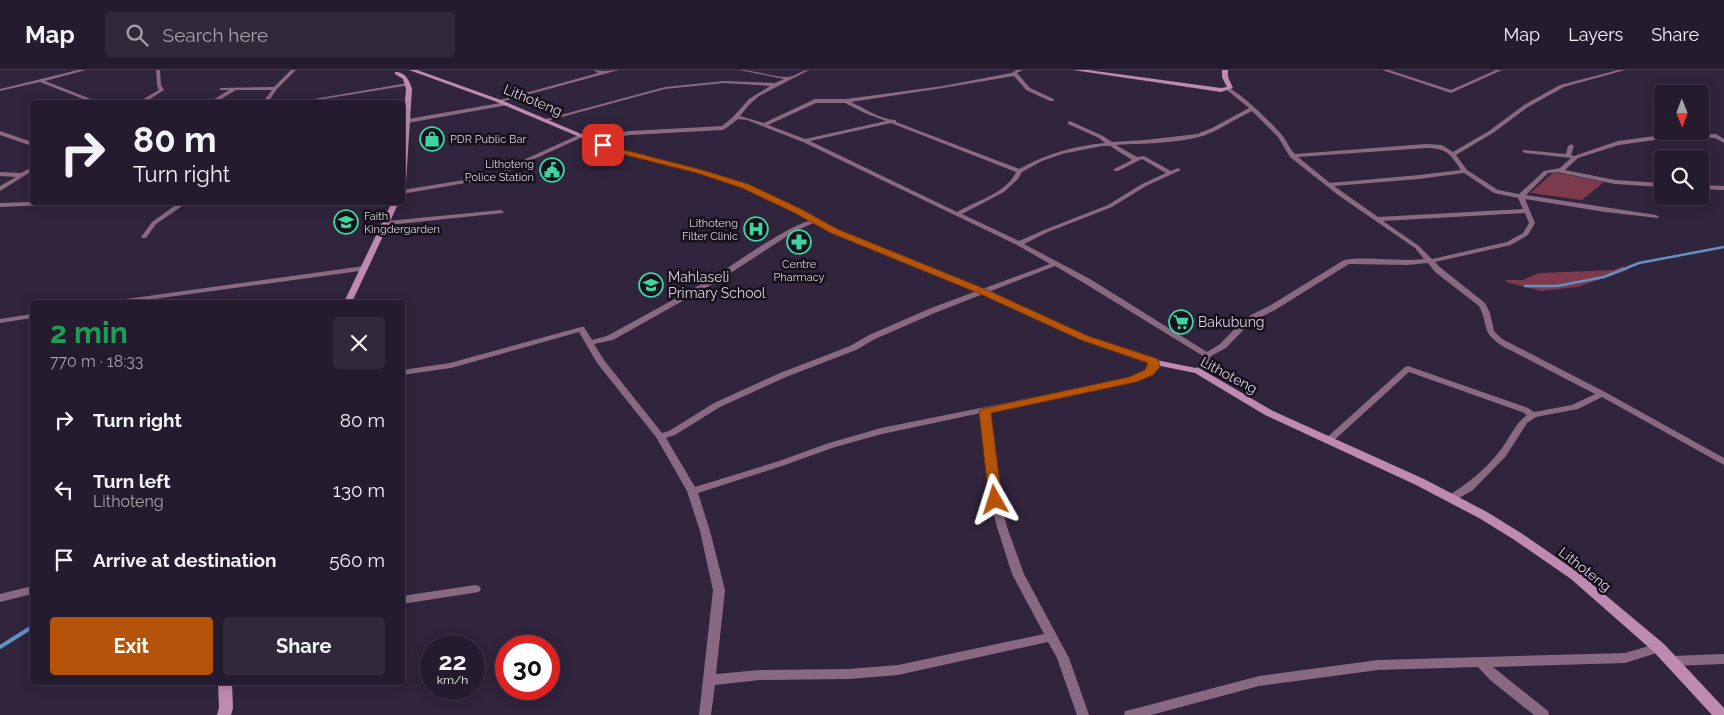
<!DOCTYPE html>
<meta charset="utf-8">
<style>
:root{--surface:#251b2e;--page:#31283a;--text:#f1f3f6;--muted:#a3a1aa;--line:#42394a;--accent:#b45309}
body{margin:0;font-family:Raleway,sans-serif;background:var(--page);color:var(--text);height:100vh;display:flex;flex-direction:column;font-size:19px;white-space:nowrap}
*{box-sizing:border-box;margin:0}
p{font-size:16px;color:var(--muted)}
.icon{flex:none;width:28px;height:28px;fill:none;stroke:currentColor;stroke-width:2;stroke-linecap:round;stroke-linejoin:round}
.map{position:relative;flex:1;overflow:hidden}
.details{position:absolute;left:30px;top:230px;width:375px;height:385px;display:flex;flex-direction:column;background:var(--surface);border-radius:5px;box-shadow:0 2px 12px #0003,0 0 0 1px var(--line)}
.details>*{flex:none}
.top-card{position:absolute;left:30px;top:30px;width:375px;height:105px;border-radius:5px;box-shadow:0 2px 12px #0003,0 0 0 1px var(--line);background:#251b2e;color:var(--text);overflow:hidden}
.needle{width:32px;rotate:179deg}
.tools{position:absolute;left:1654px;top:15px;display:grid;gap:10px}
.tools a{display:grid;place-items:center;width:55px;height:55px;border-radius:5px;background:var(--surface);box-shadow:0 2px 12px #0003,0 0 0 1px var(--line);font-size:25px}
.speed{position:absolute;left:420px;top:565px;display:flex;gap:10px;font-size:25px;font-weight:700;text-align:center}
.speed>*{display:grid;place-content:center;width:65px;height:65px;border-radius:50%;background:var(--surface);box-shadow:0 2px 12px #0003,0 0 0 1px var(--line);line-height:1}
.speed small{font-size:12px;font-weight:400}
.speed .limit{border:8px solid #d22;background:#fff;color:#111}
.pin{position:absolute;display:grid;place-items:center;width:42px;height:42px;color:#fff;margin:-21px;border-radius:10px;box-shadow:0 2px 8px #0006}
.me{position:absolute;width:55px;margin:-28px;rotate:354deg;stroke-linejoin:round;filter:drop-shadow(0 0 4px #0008)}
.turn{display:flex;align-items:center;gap:18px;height:105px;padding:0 20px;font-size:22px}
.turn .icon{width:65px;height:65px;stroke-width:2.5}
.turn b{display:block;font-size:35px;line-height:42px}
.round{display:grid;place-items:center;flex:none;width:52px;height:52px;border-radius:5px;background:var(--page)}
.headline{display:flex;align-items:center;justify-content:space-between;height:85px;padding:0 20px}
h1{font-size:30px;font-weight:700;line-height:38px;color:#1e9e55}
.button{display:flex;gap:10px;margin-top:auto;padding:10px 20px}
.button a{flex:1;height:58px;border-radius:5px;background:var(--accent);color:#fff;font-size:20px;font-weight:700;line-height:58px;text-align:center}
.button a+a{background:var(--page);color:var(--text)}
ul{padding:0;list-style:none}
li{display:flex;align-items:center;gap:15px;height:70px;padding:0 20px}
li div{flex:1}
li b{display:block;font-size:19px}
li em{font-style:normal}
header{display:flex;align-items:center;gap:30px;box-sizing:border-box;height:70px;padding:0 25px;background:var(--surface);border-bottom:1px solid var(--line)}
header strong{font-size:24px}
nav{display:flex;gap:28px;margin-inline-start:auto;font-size:18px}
.search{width:350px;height:45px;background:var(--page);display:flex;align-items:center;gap:12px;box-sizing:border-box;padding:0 18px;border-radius:5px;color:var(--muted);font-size:19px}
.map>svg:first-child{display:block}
.green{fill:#7d3a4d}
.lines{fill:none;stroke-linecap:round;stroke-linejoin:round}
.stream-far1{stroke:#6290c3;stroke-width:2.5}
.stream{stroke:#6290c3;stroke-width:4}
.minor{fill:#896881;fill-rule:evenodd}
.secondary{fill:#bf8ab2;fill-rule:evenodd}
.route{fill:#b45309;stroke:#753606}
.labels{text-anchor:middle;stroke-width:5;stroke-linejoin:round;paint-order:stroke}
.far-poi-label{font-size:11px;fill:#d8d1e0;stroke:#16111b;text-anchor:start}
.street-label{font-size:14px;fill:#d8d1e0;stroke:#16111b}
.poi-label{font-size:14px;fill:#d8d1e0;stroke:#16111b;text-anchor:start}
</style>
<header>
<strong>Map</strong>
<div class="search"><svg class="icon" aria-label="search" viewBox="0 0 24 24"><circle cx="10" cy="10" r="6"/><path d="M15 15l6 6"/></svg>Search here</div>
<nav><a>Map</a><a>Layers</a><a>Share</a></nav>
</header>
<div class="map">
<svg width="1724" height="645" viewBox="0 0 1724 645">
<rect width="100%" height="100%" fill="#31243d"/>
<path class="green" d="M1554,102L1604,112L1582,130L1530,123Z
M1623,196L1628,200L1577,217L1541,221L1506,212V210H1523L1539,203L1614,200Z"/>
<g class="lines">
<path class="stream-far1" d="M1525,216H1557L1604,207L1639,193L1724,177"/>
<path class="stream" d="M0,577L32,557"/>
<path class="minor" d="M78,0H86L45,11L96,31V32H91L40,12L0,21V19Z
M156,0H160L161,15L164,20L145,32H140V31L159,20L157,15Z
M291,0H296L277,19L268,32H263L272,20H236L216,32H210L229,20H220V18L274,17Z
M594,0L603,1L619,0L501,32L496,31L598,3Z
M739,0C755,0 771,7 787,7C795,7 801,0 809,0L759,26L749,35L740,46L764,53L815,29H846L943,16L1011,3L1017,0H1023L1017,3L1030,18L1054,29V31H1050L1026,20L1014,6L943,18L851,32C864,38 881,50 896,50V52L1019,99C1046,84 1074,76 1105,73L1099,68L1068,54V52L1070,51L1103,66L1112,72L1145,70L1197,64L1212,58L1249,38L1227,20V18H1229C1243,25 1271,52 1282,65C1287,71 1289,78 1295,84L1426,74L1442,75L1453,82L1489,61L1524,35L1560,15L1618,0H1625L1564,17L1528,37L1493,63L1456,85L1467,100L1498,120L1519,124L1544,101L1560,98L1571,88L1525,83L1522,81L1523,80L1566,84L1568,76L1571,74L1574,76L1571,85L1574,86L1618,71L1669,64H1716L1724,69V73L1715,68H1669L1619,75L1578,88L1565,100L1615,110L1662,113V117L1615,114L1557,102L1548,103L1526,125L1656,145L1659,147L1658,148L1605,142L1525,129L1535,153L1528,165L1511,175L1435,192L1441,198L1485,233L1490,243L1494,261L1502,269L1605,322L1724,388V395L1602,327L1578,339L1536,347L1527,353L1506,386L1473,420L1454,431H1446L1445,429L1446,427C1466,415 1485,400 1499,382C1509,370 1514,354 1527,345L1522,342L1409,302L1331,373H1325L1323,371L1405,297L1408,296L1528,338L1534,342L1572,335L1595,324L1504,277C1479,261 1490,257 1479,236L1435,202L1428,193L1407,195L1349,194L1275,240L1251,252L1226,278L1211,286L1207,296L1201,303L1198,304L1194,301L1200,293L1203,286L1084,213L1055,196L937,242L875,269L856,280L786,307L720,337L675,365L666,368L695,417L779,391L829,373L881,358L1129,308C1141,303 1147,302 1151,290H1157L1158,297L1152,304L1135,312L990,342L1000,429L1007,457L1024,504L1069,588L1089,645H1077L1057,588L1048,572L898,605L849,609L760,610L715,615L711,645H699L713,520L700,461L687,421L656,367L597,293L579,262L451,298L402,305V300L450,293L581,257H584L592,270L607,266C643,246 679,227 714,207C733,195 798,148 816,150V152L795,161L720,210L613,270L594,274L604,290L662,363L669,361L714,333L780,303L850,276L869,265L931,238L1050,194L1017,175L803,72L747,50L738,49L729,56L723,60L630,65L590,71L587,69L590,67L630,61L722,56L733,47L749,29L770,16L724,13L665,19L547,51L542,50L665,17L724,11L775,13L784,9ZM816,33H845L867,44L886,51L805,69L768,55ZM1252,41L1278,67L1290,87L1338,125L1415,178L1424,189C1399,192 1368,186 1344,190L1269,236L1245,248L1220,274L1207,282L1090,209L1024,174L1048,162L1112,137L1146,116L1181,100L1178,98L1171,101L1144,86L1137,87L1116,75C1144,73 1176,74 1203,66C1220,60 1235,49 1252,41ZM891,53L1016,102C1007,123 976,131 957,142L810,71ZM1102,76H1110L1132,90L1114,99V101H1118L1142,89L1166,103L1142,114L1108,135L1044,160L1019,171L962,144L1004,122L1018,109L1022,102L1042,91L1062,84ZM1426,78C1447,78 1450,84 1461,100L1419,105L1330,113L1298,87ZM1464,103L1494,123L1518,128L1523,139L1378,147L1334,116L1419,109ZM1525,143L1529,153L1523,163L1507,172L1432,189L1419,176L1383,151ZM981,343L990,429L997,457L1012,504L1044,564L898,595L849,599L760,600L716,604L725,520L710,461L698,423L785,395L835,377L882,364Z
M1382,0H1389L1451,20L1496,0H1502L1451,23Z
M408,13H410V15L305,32H296Z
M506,32L508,33V35L402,54V50Z
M0,61L32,72V76L0,65Z
M583,63L585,64V66L510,100L506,106L402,124V120L502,104L506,98Z
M32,97V101L0,121V116L16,107L0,106V102L21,103Z
M1700,115L1724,116V120L1700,119Z
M32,132H73L70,134L0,137V133Z
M180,132H188L156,154L146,168H142L141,167L152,152Z
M501,140L504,142L503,143L388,155L385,153L388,151Z
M364,196L368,198L367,200L132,232H115L119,230Z
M32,244V248L0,253V249Z
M475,515L479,516L481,519L479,522L402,534V526Z
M32,516V524L0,532V524Z
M1659,573L1663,575L1665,578L1663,581L1625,593L1493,597L1548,641L1549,645H1534L1490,610L1478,597L1378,600L1259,616L1151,645H1124L1125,641L1130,640L1259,606L1378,590L1625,583Z
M1724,584V594L1671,596L1667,594L1665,591L1667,588L1671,586Z"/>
<path class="secondary" d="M409,0H417L501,30L619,80L701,100L747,115L801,139L837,159L985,219L1088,266L1156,290L1201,299L1273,341L1424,409L1487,442L1521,463L1579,503L1664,574L1724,638V645H1712L1654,582L1571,509L1513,469L1479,448L1416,415L1265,345L1195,303L1151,294L1082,270L979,223L831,163L795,143L743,117L697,102L615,82L497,32Z
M1073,0H1088L1221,18L1227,17L1222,7V0H1228V7L1233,18L1221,22Z
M395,2C406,2 409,10 412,19L406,113L402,115V64L406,19L403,9L395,4Z
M392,132H399L352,232H344Z
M218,612H232L233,638L231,645H217L219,638Z"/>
</g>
<path class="route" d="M601,74L702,100L748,114L801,139L837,159L985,219L1088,266L1158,289L1160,297L1153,305L1136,312L991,343L1002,430L1000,433H991L989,430L979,341L981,339L1129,307L1145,300L1148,293L1081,270L978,223L831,163L795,143L742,118L697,103L614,82L601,77Z"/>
<defs>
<g id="shop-ring" transform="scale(1.25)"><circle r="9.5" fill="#16111b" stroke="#3fd4a2" stroke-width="1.5"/><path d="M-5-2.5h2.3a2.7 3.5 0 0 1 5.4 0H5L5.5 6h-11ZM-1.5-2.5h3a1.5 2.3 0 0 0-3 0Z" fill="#3fd4a2"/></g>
<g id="civic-ring" transform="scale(1.25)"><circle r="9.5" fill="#16111b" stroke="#3fd4a2" stroke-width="1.5"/><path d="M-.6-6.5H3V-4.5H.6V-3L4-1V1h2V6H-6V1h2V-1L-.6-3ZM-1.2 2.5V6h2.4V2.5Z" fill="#3fd4a2"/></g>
<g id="school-ring" transform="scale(1.25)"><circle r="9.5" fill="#16111b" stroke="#3fd4a2" stroke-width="1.5"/><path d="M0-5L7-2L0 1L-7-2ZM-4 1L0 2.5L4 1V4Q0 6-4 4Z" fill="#3fd4a2"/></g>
<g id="hospital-ring" transform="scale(1.25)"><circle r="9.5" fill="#16111b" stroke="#3fd4a2" stroke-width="1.5"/><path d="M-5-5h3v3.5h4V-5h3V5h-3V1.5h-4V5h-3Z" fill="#3fd4a2"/></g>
<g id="pharmacy-ring" transform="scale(1.25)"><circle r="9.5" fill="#16111b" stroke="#3fd4a2" stroke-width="1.5"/><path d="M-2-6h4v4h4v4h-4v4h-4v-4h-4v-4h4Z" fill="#3fd4a2"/></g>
<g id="supermarket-ring" transform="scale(1.25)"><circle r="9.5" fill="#16111b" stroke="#3fd4a2" stroke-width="1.5"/><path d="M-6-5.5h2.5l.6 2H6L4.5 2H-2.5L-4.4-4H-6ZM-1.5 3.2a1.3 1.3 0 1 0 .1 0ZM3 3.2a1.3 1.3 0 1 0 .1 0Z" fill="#3fd4a2"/></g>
</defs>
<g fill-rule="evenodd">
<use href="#shop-ring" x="432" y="69"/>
<use href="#civic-ring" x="552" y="100"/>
<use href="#school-ring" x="346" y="152"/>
<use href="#hospital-ring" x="756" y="159"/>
<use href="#pharmacy-ring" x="799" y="172"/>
<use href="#school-ring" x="651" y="215"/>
<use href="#supermarket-ring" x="1181" y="252"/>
</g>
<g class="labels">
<g class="far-poi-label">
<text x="450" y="73">PDR Public Bar</text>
<text x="534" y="98" text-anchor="end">Lithoteng<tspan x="534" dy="13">Police Station</tspan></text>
<text x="364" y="150">Faith<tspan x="364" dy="13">Kingdergarden</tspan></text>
<text x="738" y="157" text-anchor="end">Lithoteng<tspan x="738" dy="13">Filter Clinic</tspan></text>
<text x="799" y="198" text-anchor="middle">Centre<tspan x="799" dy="13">Pharmacy</tspan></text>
</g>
<g class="street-label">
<text transform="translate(533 30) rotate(22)" y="5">Lithoteng</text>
<text transform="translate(1229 305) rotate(28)" y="5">Lithoteng</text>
<text transform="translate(1585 499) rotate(38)" y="5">Lithoteng</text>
</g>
<g class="poi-label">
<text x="668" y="212">Mahlaseli<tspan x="668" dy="16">Primary School</tspan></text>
<text x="1198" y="257">Bakubung</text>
</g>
</g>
</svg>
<div class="tools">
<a><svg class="needle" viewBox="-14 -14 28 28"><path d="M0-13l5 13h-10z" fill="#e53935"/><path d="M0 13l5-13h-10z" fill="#a3a1aa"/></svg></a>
<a><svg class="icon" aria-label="search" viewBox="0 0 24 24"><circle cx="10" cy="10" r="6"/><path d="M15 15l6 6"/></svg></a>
</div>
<div class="speed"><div>22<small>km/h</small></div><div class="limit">30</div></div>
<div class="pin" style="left:603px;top:75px;background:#d93025"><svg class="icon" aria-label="arrive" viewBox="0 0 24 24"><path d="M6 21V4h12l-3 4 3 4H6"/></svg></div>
<svg class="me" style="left:995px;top:430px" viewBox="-20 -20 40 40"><path d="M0-17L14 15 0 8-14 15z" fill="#b45309" stroke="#fff" stroke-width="4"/></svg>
<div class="top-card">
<div class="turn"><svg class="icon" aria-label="right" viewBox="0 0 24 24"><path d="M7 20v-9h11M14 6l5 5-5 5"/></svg><div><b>80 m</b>Turn right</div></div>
</div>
<section class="details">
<div class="headline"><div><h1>2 min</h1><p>770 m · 18:33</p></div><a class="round"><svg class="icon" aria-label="close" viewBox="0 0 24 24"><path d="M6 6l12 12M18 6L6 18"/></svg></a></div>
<ul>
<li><svg class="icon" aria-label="right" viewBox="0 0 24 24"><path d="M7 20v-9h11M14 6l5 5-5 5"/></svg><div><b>Turn right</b></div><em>80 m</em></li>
<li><svg class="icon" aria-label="left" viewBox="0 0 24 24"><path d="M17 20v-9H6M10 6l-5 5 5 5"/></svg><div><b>Turn left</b><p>Lithoteng</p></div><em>130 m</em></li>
<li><svg class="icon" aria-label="arrive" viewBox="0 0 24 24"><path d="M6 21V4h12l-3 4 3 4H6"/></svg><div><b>Arrive at destination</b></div><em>560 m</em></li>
</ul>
<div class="button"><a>Exit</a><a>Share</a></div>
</section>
</div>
